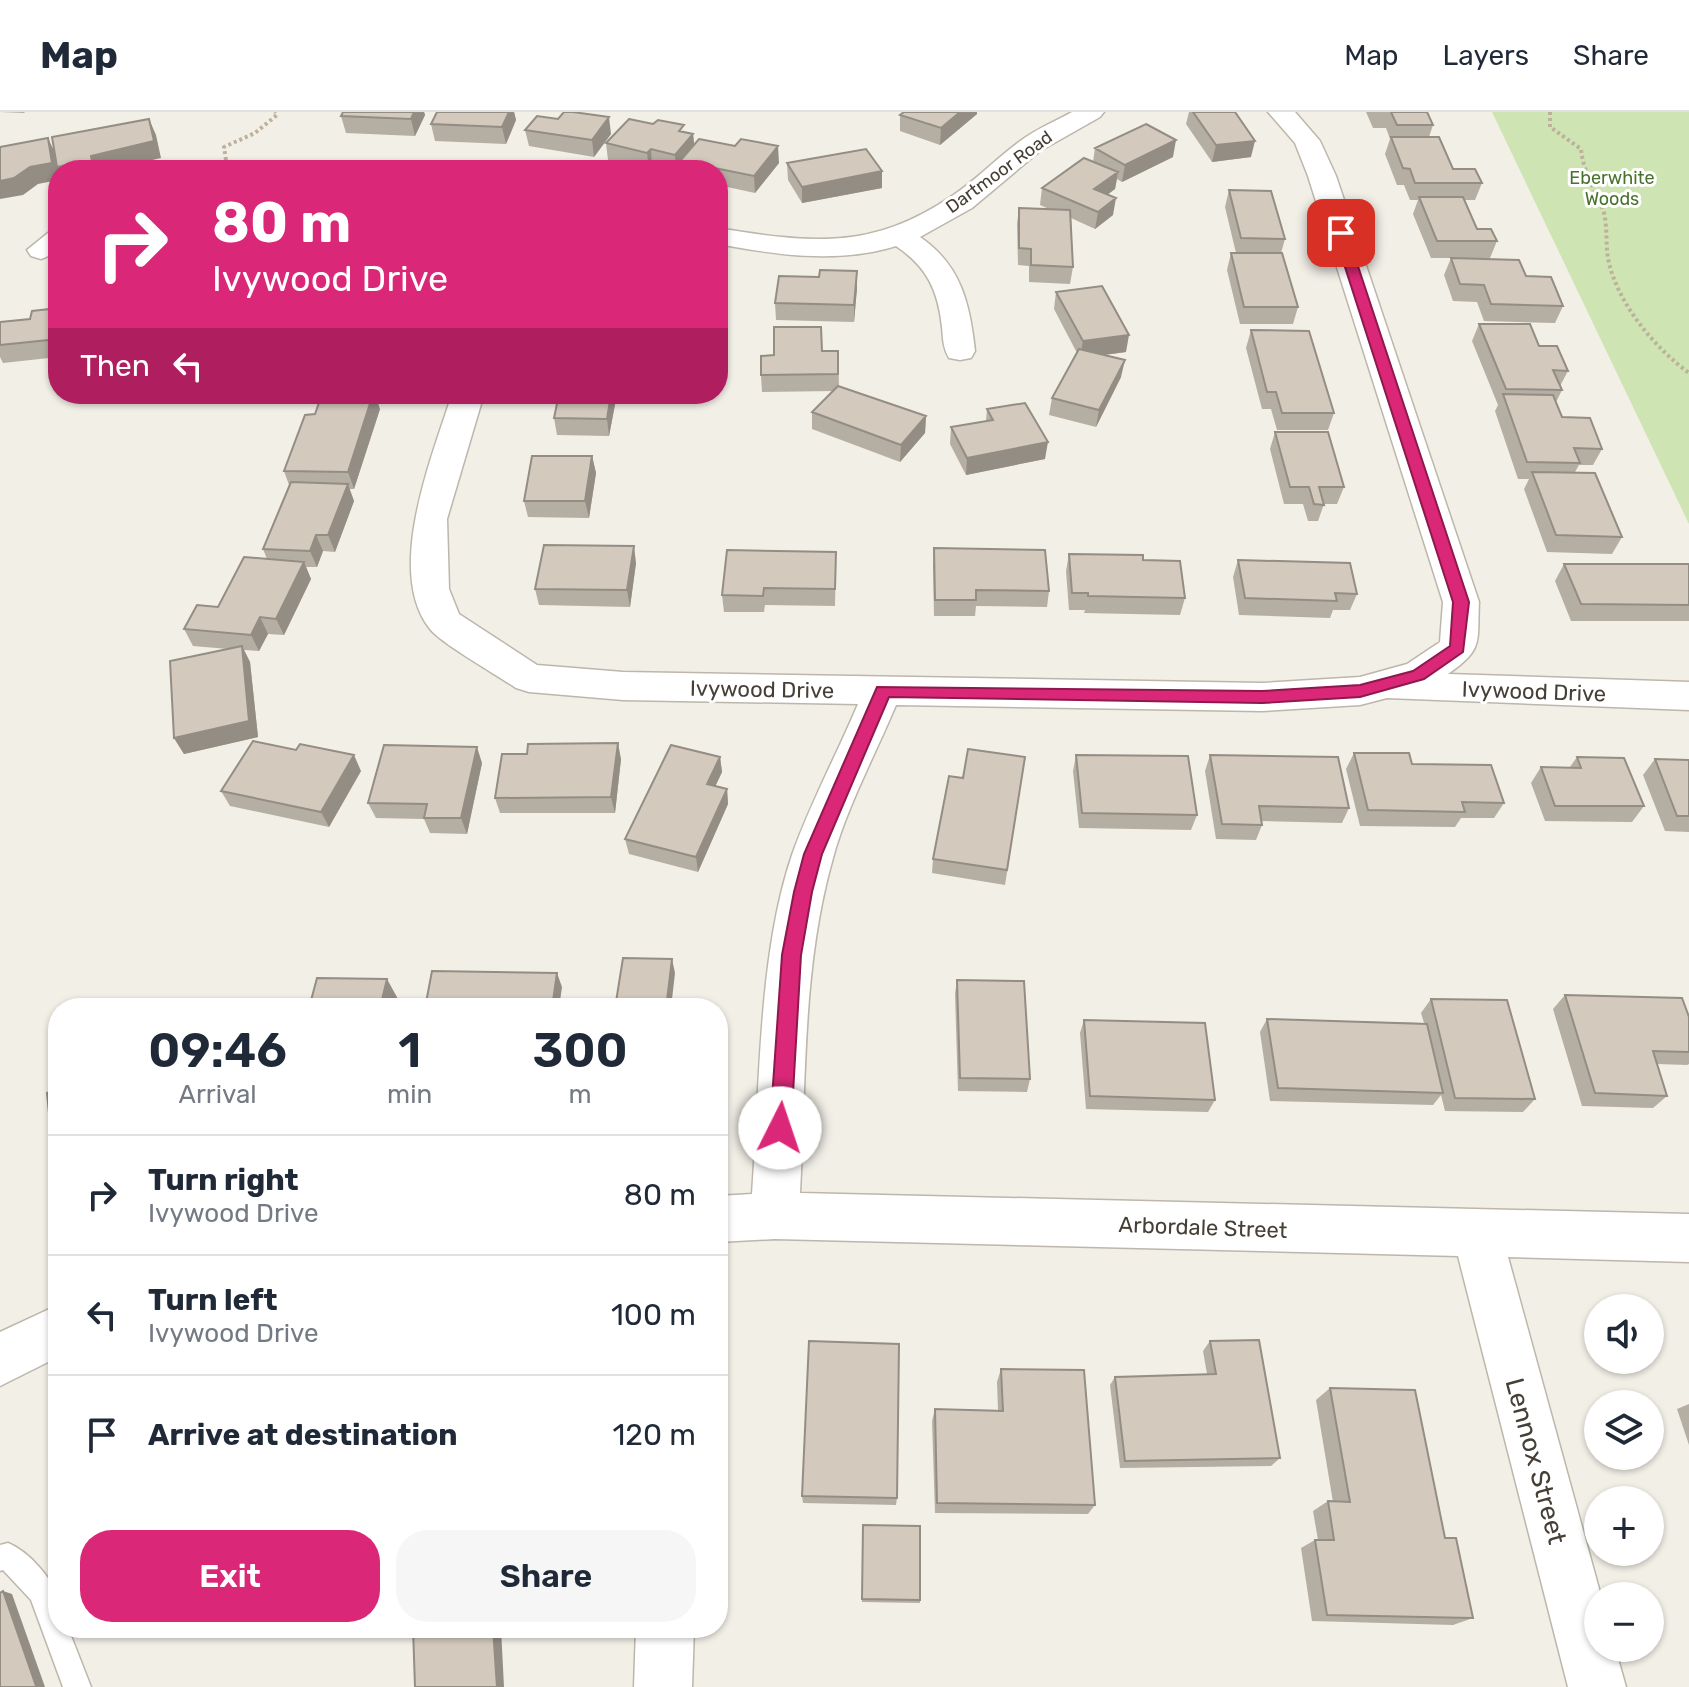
<!DOCTYPE html>
<meta charset="utf-8">
<style>
:root{--surface:#fff;--page:#f6f6f7;--text:#1f2937;--muted:#747a83;--line:#e0e1e3;--accent:#db2777}
body{margin:0;font-family:Rubik,sans-serif;background:var(--page);color:var(--text);height:100vh;display:flex;flex-direction:column;font-size:30px;white-space:nowrap}
*{box-sizing:border-box;margin:0}
p{font-size:26px;color:var(--muted)}
.icon{flex:none;width:44px;height:44px;fill:none;stroke:currentColor;stroke-width:2;stroke-linecap:round;stroke-linejoin:round}
.map{position:relative;flex:1;overflow:hidden}
.panel{position:absolute;left:48px;top:886px;width:680px;height:640px;display:flex;flex-direction:column;background:var(--surface);border-radius:32px;box-shadow:0 2px 6px #0004}
.panel>*{flex:none}
.hud{position:absolute;left:48px;top:48px;width:680px;height:244px;border-radius:32px;box-shadow:0 2px 6px #0004;background:#db2777;color:#fff;overflow:hidden}
.buttons{position:absolute;left:1584px;top:1182px;display:grid;gap:16px}
.buttons a{display:grid;place-items:center;width:80px;height:80px;border-radius:50%;background:var(--surface);box-shadow:0 2px 6px #0004;font-size:40px}
.pin{position:absolute;display:grid;place-items:center;width:68px;height:68px;color:#fff;margin:-34px;border-radius:16px;box-shadow:0 4px 12px #0006}
.me{position:absolute;width:88px;margin:-44px;rotate:4deg;stroke-linejoin:round;filter:drop-shadow(0 0 6px #0008)}
.turn{display:flex;align-items:center;gap:28px;height:168px;padding:0 32px;font-size:36px}
.turn .icon{width:104px;height:104px;stroke-width:2.5}
.turn b{display:block;font-size:56px;line-height:68px}
.then{display:flex;align-items:center;height:76px;padding:0 32px;background:#0003;gap:16px;font-size:30px}
.eta{display:flex;justify-content:space-evenly;align-items:center;height:136px;text-align:center}
.eta b{font-size:48px;font-weight:600;line-height:56px}
.cta{display:flex;gap:16px;margin-top:auto;padding:16px 32px}
.cta a{flex:1;height:92px;border-radius:32px;background:var(--accent);color:#fff;font-size:32px;font-weight:600;line-height:92px;text-align:center}
.cta a+a{background:var(--page);color:var(--text)}
ul{padding:0;list-style:none}
li{display:flex;align-items:center;gap:24px;height:120px;padding:0 32px;border-top:2px solid var(--line)}
li div{flex:1}
li b{display:block;font-size:30px}
li em{font-style:normal}
header{display:flex;align-items:center;gap:48px;box-sizing:border-box;height:112px;padding:0 40px;background:var(--surface);border-bottom:2px solid var(--line)}
header strong{font-size:38px}
nav{display:flex;gap:44px;margin-inline-start:auto;font-size:28px}
.map>svg:first-child{display:block}
.green{fill:#cee4b2}
.lines{fill:none;stroke-linecap:round;stroke-linejoin:round}
.lane-casing{stroke:#bdb6aa;stroke-width:3}
.street-casing{stroke:#bdb6aa;stroke-width:3}
.path{stroke:#beb19c;stroke-width:4;stroke-dasharray:3 3;stroke-linecap:butt}
.lane{fill:#fff;fill-rule:evenodd}
.street{fill:#fff;fill-rule:evenodd}
.wall{fill:#b5aea3}
.shaded-wall{fill:#948d84}
.building{fill:#d3cabd;stroke:#948d84;stroke-width:2}
.route{fill:#db2777;stroke:#8e194d;stroke-width:2}
.labels{text-anchor:middle;stroke-width:6;stroke-linejoin:round;paint-order:stroke}
.far-street-label{font-size:18px;fill:#453f36;stroke:#fff}
.far-park-label{font-size:18px;fill:#48732d;stroke:#fff}
.street-label{font-size:22px;fill:#453f36;stroke:#fff}
.near-street-label{font-size:26px;fill:#453f36;stroke:#fff}
</style>
<header>
<strong>Map</strong>
<nav><a>Map</a><a>Layers</a><a>Share</a></nav>
</header>
<div class="map">
<svg width="1689" height="1575" viewBox="0 0 1689 1575">
<rect width="100%" height="100%" fill="#f2efe7"/>
<path class="green" d="M1492,0H1689V412Z"/>
<g class="lines">
<g class="lane-casing">
<path id="lane" d="M8,1431C28,1439 55,1468 58,1489C59,1498 58,1508 58,1516H68L91,1575H63L31,1488L3,1458L0,1459V1433Z"/>
</g>
<g class="street-casing">
<path id="street" d="M1072,0H1104L1100,5L1040,39L972,96L920,125C961,153 970,192 975,239L971,246L960,248L949,246C943,236 943,226 942,215C938,178 927,155 896,134C838,152 777,143 718,132V116C810,131 871,139 952,84C976,68 996,47 1019,30C1034,18 1054,10 1072,0Z
M1268,0H1295L1320,29L1336,64L1479,490C1477,531 1484,537 1448,562L1689,570V598L1387,586L1360,593L1262,599L896,593C876,641 846,697 833,746C802,854 806,970 800,1081L1689,1102V1150L1508,1145L1601,1484H1598V1536H1615L1626,1575H1568L1458,1144L775,1127L718,1130V1084L752,1082C760,976 758,843 792,743C810,692 837,642 858,592L623,588L529,580L516,576C497,563 442,532 430,517C384,459 433,343 452,282H484L447,407L449,477L459,502L537,553L623,560L1262,571L1360,565L1407,552L1440,530L1443,490L1308,64L1295,31Z
M58,118V140L41,147L31,144L27,138L48,121Z
M58,1193V1245L0,1274V1220Z
M636,1516H694L692,1575H634Z"/>
</g>
<path class="path" d="M1550,0V15L1581,37C1583,61 1597,79 1604,101C1608,118 1605,135 1609,151C1619,193 1655,236 1689,261
M226,48L224,35L255,21L277,3L275,0"/>
<use href="#lane" class="lane"/>
<use href="#street" class="street"/>
</g>
<path class="wall" d="M0,0H25L24,1Z
M343,0H424L425,3L415,24L346,21L341,4Z
M437,0H514L516,8L506,32L435,29L431,12Z
M1189,0H1235L1251,45L1212,50L1186,12Z
M1366,0H1427L1433,13L1429,25L1453,57L1482,71L1475,88H1464L1477,117L1497,129L1490,146H1431L1413,102L1418,88H1410L1404,73H1397L1385,42L1390,27L1386,16H1373Z
M977,2L940,33L900,19V3Z
M525,18L611,22L594,45L529,34Z
M684,20L693,22L694,32L779,51L755,81L718,73V58H681L680,55L678,58H671L652,54L649,58L608,48L606,31Z
M1095,36L1173,45L1122,70L1117,67L1115,77L1107,83L1113,103L1095,117L1071,106L1073,155L1070,172L1029,170V154L1018,153L1017,112L1019,96L1049,97L1040,93L1042,76L1093,50Z
M787,51L882,59V76L802,91L788,68Z
M1229,78L1285,127L1281,141L1298,195L1293,212H1240L1227,158L1231,141H1236L1225,95Z
M1451,146L1526,164L1563,194L1555,211L1484,209L1477,190L1453,189L1444,163Z
M857,176L854,210L776,208L775,191Z
M1056,180L1126,240L1104,243L1121,265L1096,315L1049,303L1052,286L1077,241L1054,197Z
M58,196V245L3,251L0,245V210L30,207Z
M1479,212L1539,234L1568,259L1560,274L1562,278L1556,290L1562,305L1602,337L1593,353H1579L1575,360L1622,425L1612,442L1547,440L1524,377L1529,367H1518L1495,299L1498,293L1472,229Z
M1251,218L1334,301L1328,318H1277L1271,297H1262L1246,236Z
M822,239H838L839,274L926,304L925,321L900,350L812,317V300L833,279L762,280L761,263Z
M617,282L609,324L557,323L554,306Z
M380,297L354,377H349L354,389L335,440L323,439L317,455H306L311,467L284,523L268,522L259,539L244,538L250,550L258,625L184,642L174,626L228,537L193,534L184,517L218,495L267,447L263,437L289,373L284,359L315,302Z
M987,297L1045,347L966,363L950,332L951,315L986,309Z
M1275,320L1344,375L1337,392H1324L1318,409H1308L1303,392H1284L1270,337Z
M592,344L596,361L589,406L528,405L524,389Z
M934,436L1049,479L1047,495L976,494L975,504H934L933,453Z
M836,440L835,494L765,493L764,500H724L722,483Z
M1069,442L1143,448L1185,486L1180,503L1084,501L1085,498H1069L1066,459Z
M1238,448L1357,482L1350,498H1333L1330,506L1239,503L1233,465Z
M636,451L630,495L539,493L535,477Z
M1564,452H1689V509H1571L1555,469Z
M296,638L361,659L329,715L230,694L221,679Z
M1354,641L1412,652L1504,691L1494,706H1461L1455,715L1360,714L1346,657Z
M1076,643L1197,703L1191,718L1079,716L1073,659Z
M1210,643L1349,696L1342,711L1262,709V713L1256,728L1216,727L1205,659Z
M720,645L722,660L715,674L727,677L728,692L698,760L629,742L625,727Z
M1025,645L1005,773L932,761L933,747Z
M1577,645L1644,694L1632,710L1545,709L1531,671L1541,655H1570Z
M621,647L615,701H500L495,686Z
M1655,647L1689,648V720L1665,719L1643,663Z
M482,651L467,722L430,721L424,707L376,706L368,691Z
M957,868L1030,967L1027,980L958,979L955,882Z
M1565,883L1689,905V952L1687,953L1657,952L1667,984L1653,996L1582,994L1553,897Z
M1431,887L1535,987L1523,1000L1445,999L1441,983L1433,993L1270,989L1260,920L1267,907L1424,911L1421,901Z
M1084,908L1215,988L1208,1000L1086,997L1080,921Z
M1210,1229L1280,1346L1271,1354L1120,1356L1110,1273L1115,1265L1207,1262L1203,1239Z
M1001,1257L1095,1393L1088,1402L935,1401L932,1309L935,1297L998,1298L997,1270Z
M1330,1276L1445,1426L1473,1506L1453,1513L1312,1509L1301,1436L1315,1428H1318L1313,1399L1328,1389L1333,1390L1316,1288Z
M1689,1292V1333L1677,1297Z
M802,1384L897,1386L896,1393L803,1391Z
M863,1413L920,1488V1491L862,1490Z"/>
<path class="shaded-wall" d="M414,0H424L425,3L415,24L411,7Z
M509,0H514L516,8L506,32L502,15Z
M960,0H977V2L940,33L941,16Z
M609,5L611,22L594,45L592,28Z
M149,7L156,23L161,46L109,58H58V68L38,72L23,83L0,87V69L48,26L56,43L91,44Z
M693,22L695,39L680,49V55L676,58L675,43Z
M1176,28L1173,45L1122,70L1125,53Z
M1255,29L1251,45L1212,50L1216,33Z
M778,34L779,51L755,81L754,64Z
M651,37L652,54L649,58L647,41Z
M882,59V76L802,91V75Z
M1118,60L1115,77L1092,94L1094,77Z
M1116,86L1113,103L1095,117L1098,100Z
M719,147L720,164L718,177V153Z
M857,159V176L854,210V193Z
M1129,223L1126,240L1080,246L1083,229Z
M1125,248L1121,265L1096,315L1099,298Z
M373,282H375L380,297L354,377L348,360Z
M611,282H617L609,324L607,307Z
M926,304L925,321L900,350L901,333Z
M1048,330L1045,347L966,363L967,346Z
M592,344L596,361L589,406L585,389Z
M348,372L354,389L335,440L328,423Z
M316,423L323,439L317,455L310,439Z
M634,434L636,451L630,495L627,478Z
M304,450L311,467L284,523L276,507Z
M260,505L268,522L259,539L251,523Z
M242,534L250,550L258,625L184,642L174,626Z
M618,631L621,647L615,701L611,685Z
M477,635L482,651L467,722L461,706Z
M354,643L361,659L329,715L321,700Z
M720,645L722,660L709,688L707,672Z
M727,677L728,692L698,760L696,745Z
M672,847L675,861L671,896H666Z
M557,861L562,875L559,896H552Z
M387,867L398,887L396,896H380Z
M3,1479L12,1482L45,1575H35Z
M493,1516H501L504,1575H497Z"/>
<path class="building" d="M343,0H414L411,7L341,4Z
M437,0H509L502,15L431,12Z
M564,0H573L609,5L592,28L525,18L537,4L558,7Z
M904,0H960L941,16L900,3Z
M1193,0H1235L1255,29L1216,33Z
M1391,0H1427L1433,13H1397Z
M149,7L154,29L91,44L92,49L57,55L52,25Z
M629,7L653,12L658,8L684,13L679,19L693,22L675,43L651,37L647,41L606,31Z
M1146,12L1176,28L1125,53L1095,36Z
M1391,25H1439L1453,57H1475L1482,71H1415L1410,57L1403,56Z
M48,26L52,51L30,55L14,66L0,69V35Z
M699,27L735,34L741,27L778,34L754,64L680,49Z
M866,37L882,59L802,75L787,51Z
M1084,46L1118,60L1094,77L1116,86L1098,100L1042,76Z
M1229,78L1271,79L1285,127L1241,126Z
M1419,85H1463L1477,117H1491L1497,129H1437Z
M1019,96L1070,98L1073,155L1031,153V137L1019,136Z
M1231,141H1282L1298,195H1244Z
M1451,146L1519,148L1526,164L1551,165L1563,194L1491,192L1484,173L1460,172Z
M820,158L857,159L854,193L775,191L779,164L819,165Z
M1102,174L1129,223L1083,229L1056,180Z
M58,196V227L0,233V210L30,207L32,199Z
M1479,212H1530L1539,234H1557L1568,259L1553,258L1562,278L1506,277Z
M774,215H821L822,239H838V262L761,263V244L774,243Z
M1251,218L1309,219L1334,301H1282L1276,280H1267Z
M1079,237L1125,248L1099,298L1052,286Z
M838,274L926,304L901,333L812,300Z
M322,282H373L348,360L284,359L305,303L315,302Z
M559,282H611L607,307L554,306Z
M1503,282L1553,283L1562,305L1590,306L1602,337L1574,336L1580,351L1527,350Z
M1025,291L1048,330L967,346L951,315L993,308L987,297Z
M1275,320H1328L1344,375H1319L1324,393L1314,392L1309,375H1290Z
M532,344H592L585,389H524Z
M1532,360L1595,361L1622,425L1556,423Z
M291,370L348,372L328,423H316L310,439L263,437Z
M544,433L634,434L627,478L535,477Z
M934,436L1045,438L1049,479L976,478V488H935Z
M727,438L836,440L835,477L764,476L763,484L722,483Z
M1069,442L1143,443V448L1180,449L1185,486L1088,484V481H1072Z
M244,445L304,450L276,507L260,505L251,523L184,517L197,493L218,495Z
M1238,448L1350,451L1357,482L1335,481L1337,489L1245,486Z
M1564,452H1689V493L1581,492Z
M242,534L249,609L174,626L170,549Z
M253,629L296,638L300,632L354,643L321,700L221,679Z
M618,631L611,685L495,686L502,642H527L528,632Z
M384,633L477,635L461,706H424L427,692L368,691Z
M671,633L720,645L707,672L727,677L696,745L625,727Z
M968,637L1025,645L1007,758L933,747L949,664L963,666Z
M1354,641H1409L1412,652L1491,653L1504,691L1462,690L1465,700L1368,698Z
M1076,643L1188,644L1197,703L1082,701Z
M1210,643L1338,645L1349,696L1259,694L1262,713L1222,712Z
M1577,645L1624,646L1644,694H1555L1541,655L1581,656Z
M1655,647L1689,648V704H1677Z
M623,846L672,847L666,896H615Z
M432,859L557,861L552,896H425Z
M317,866L387,867L380,896H309Z
M957,868L1024,869L1030,967L960,966Z
M1565,883L1682,886L1689,905V940L1653,939L1667,984L1595,981Z
M1431,887L1507,888L1535,987L1455,986Z
M1267,907L1427,912L1443,981L1278,976Z
M1084,908L1205,911L1215,988L1090,984Z
M58,977V1050L54,1051L47,981Z
M1259,1228L1280,1346L1125,1349L1115,1265L1216,1262L1210,1229Z
M809,1229L899,1232L897,1386L802,1384Z
M1001,1257L1084,1258L1095,1393L937,1391L935,1297L1003,1299Z
M1330,1276L1415,1278L1445,1426H1456L1473,1506L1327,1503L1315,1428H1334L1328,1389L1350,1390Z
M863,1413L920,1414V1488L862,1487Z
M3,1479L36,1574L35,1575H0V1481Z
M413,1516H493L497,1575H415Z"/>
<path class="route" d="M1341,117L1347,121L1469,490L1463,540L1424,567L1360,585L1262,591L889,585L822,742L812,780L801,843L791,1016L788,1022L780,1025L773,1022L770,1016L782,843L794,780L804,742L877,575L1262,579L1360,573L1413,559L1450,534L1453,490L1334,121Z"/>
<g class="labels">
<g class="far-street-label">
<text transform="translate(999 60) rotate(-36)" y="6">Dartmoor Road</text>
</g>
<g class="far-park-label">
<text x="1612" y="72">Eberwhite<tspan x="1612" dy="21">Woods</tspan></text>
</g>
<g class="street-label">
<text transform="translate(762 577) rotate(1)" y="8">Ivywood Drive</text>
<text transform="translate(1534 579) rotate(2)" y="8">Ivywood Drive</text>
<text transform="translate(1203 1115) rotate(2)" y="8">Arbordale Street</text>
</g>
<g class="near-street-label">
<text transform="translate(1536 1349) rotate(75)" y="9">Lennox Street</text>
</g>
</g>
</svg>
<div class="buttons">
<a><svg class="icon" aria-label="sound" viewBox="0 0 24 24"><path d="M4 9h4l5-4v14l-5-4H4zM17 9q2 3 0 6"/></svg></a>
<a><svg class="icon" aria-label="layers" viewBox="0 0 24 24"><path d="M12 4l9 5-9 5-9-5zM3 14l9 5 9-5"/></svg></a>
<a>+</a>
<a>−</a>
</div>
<div class="pin" style="left:1341px;top:121px;background:#d93025"><svg class="icon" aria-label="arrive" viewBox="0 0 24 24"><path d="M6 21V4h12l-3 4 3 4H6"/></svg></div>
<svg class="me" style="left:780px;top:1016px" viewBox="-20 -20 40 40"><circle r="19" fill="#fff"/><path d="M0-13L10 11 0 6-10 11z" fill="#db2777"/></svg>
<div class="hud">
<div class="turn"><svg class="icon" aria-label="right" viewBox="0 0 24 24"><path d="M7 20v-9h11M14 6l5 5-5 5"/></svg><div><b>80 m</b>Ivywood Drive</div></div>
<div class="then">Then<svg class="icon" aria-label="left" viewBox="0 0 24 24"><path d="M17 20v-9H6M10 6l-5 5 5 5"/></svg></div>
</div>
<section class="panel">
<div class="eta">
<div><b>09:46</b><p>Arrival</p></div>
<div><b>1</b><p>min</p></div>
<div><b>300</b><p>m</p></div>
</div>
<ul>
<li><svg class="icon" aria-label="right" viewBox="0 0 24 24"><path d="M7 20v-9h11M14 6l5 5-5 5"/></svg><div><b>Turn right</b><p>Ivywood Drive</p></div><em>80 m</em></li>
<li><svg class="icon" aria-label="left" viewBox="0 0 24 24"><path d="M17 20v-9H6M10 6l-5 5 5 5"/></svg><div><b>Turn left</b><p>Ivywood Drive</p></div><em>100 m</em></li>
<li><svg class="icon" aria-label="arrive" viewBox="0 0 24 24"><path d="M6 21V4h12l-3 4 3 4H6"/></svg><div><b>Arrive at destination</b></div><em>120 m</em></li>
</ul>
<div class="cta"><a>Exit</a><a>Share</a></div>
</section>
</div>
